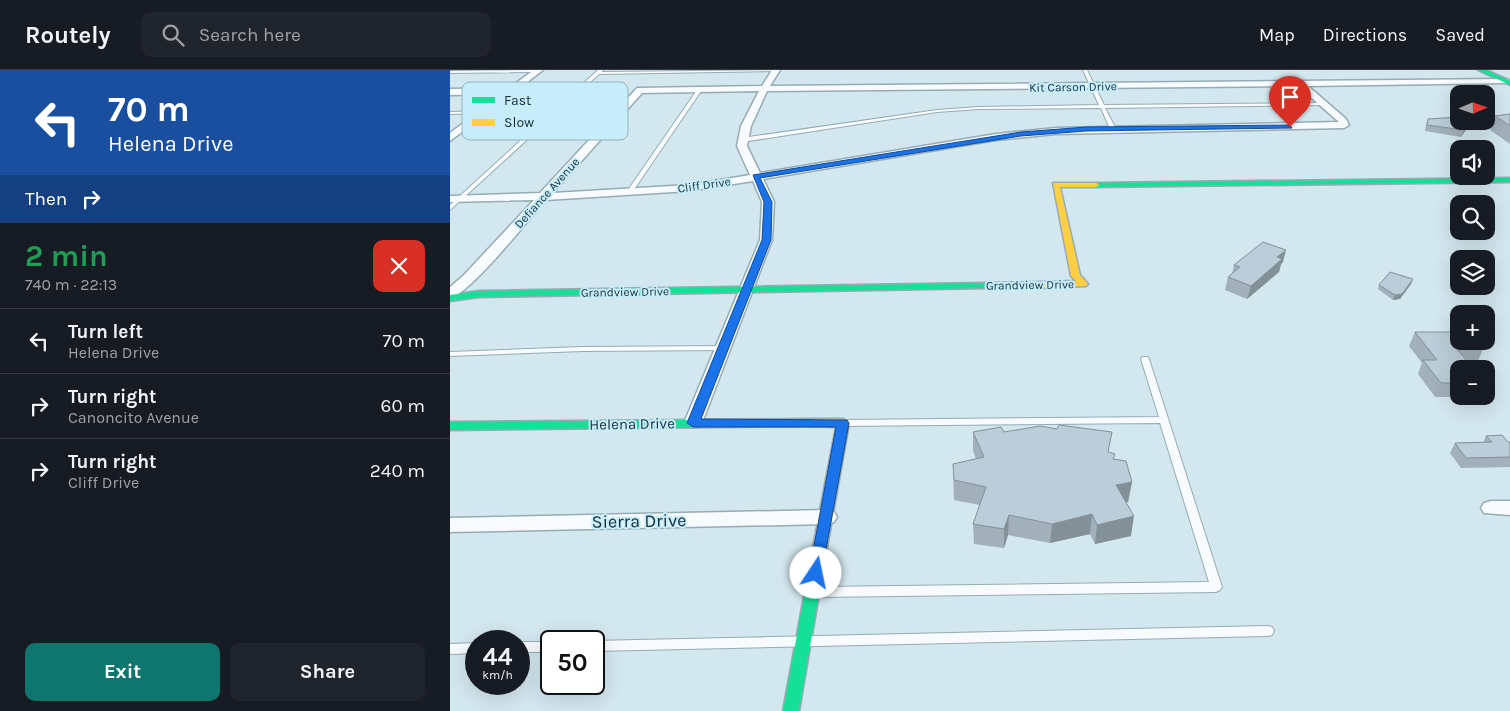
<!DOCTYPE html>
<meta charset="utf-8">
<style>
:root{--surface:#171b24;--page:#20242c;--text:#f1f3f6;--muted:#9ea1a6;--line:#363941;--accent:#0f766e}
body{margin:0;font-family:Karla,sans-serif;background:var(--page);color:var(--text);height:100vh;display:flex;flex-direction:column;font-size:19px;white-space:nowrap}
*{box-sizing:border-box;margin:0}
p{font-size:16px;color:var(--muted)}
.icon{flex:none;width:28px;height:28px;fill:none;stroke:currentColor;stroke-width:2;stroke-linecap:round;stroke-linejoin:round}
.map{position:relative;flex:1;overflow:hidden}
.sheet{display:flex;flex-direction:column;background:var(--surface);width:450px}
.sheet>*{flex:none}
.top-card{background:#1a4fa0;color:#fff;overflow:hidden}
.needle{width:32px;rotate:88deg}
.fabs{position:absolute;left:1000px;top:15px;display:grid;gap:10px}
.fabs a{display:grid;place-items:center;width:45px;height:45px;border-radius:10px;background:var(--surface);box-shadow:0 5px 20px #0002;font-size:25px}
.speed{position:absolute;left:15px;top:560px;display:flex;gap:10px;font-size:25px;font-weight:700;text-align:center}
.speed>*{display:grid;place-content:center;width:65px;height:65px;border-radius:50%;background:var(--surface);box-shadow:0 5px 20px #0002;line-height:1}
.speed small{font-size:12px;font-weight:400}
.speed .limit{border:2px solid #111;border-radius:8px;background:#fff;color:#111}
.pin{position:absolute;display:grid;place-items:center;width:42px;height:42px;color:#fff;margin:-51px -21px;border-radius:50% 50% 50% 0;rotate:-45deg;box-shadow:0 0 5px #0007}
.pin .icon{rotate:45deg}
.me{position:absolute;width:55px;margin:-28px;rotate:11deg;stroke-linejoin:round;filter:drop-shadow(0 0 4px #0008)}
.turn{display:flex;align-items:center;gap:18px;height:105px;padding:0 25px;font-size:22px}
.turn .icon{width:65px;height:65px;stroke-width:2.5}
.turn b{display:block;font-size:35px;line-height:42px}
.then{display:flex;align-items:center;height:48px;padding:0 25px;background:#0003;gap:10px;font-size:19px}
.round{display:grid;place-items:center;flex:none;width:52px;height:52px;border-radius:10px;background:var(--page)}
.headline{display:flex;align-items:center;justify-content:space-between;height:85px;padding:0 25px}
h1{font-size:30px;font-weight:700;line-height:38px;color:#1e9e55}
.button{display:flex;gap:10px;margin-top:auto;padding:10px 25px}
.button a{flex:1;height:58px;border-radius:10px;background:var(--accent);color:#fff;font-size:20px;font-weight:700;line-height:58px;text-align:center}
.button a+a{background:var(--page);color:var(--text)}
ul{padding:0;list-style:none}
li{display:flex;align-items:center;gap:15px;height:65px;padding:0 25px;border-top:1px solid var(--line)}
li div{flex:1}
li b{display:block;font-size:19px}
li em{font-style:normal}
header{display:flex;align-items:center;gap:30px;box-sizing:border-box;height:70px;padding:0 25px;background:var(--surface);border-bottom:1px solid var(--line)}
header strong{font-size:24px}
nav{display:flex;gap:28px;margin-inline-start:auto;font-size:18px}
.search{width:350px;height:45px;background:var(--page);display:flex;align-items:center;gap:12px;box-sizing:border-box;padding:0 18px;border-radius:10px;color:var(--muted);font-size:19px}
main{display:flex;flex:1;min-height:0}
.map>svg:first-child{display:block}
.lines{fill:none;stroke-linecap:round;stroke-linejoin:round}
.lane-casing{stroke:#96abb3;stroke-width:2}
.street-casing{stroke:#96abb3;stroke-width:3}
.fast-casing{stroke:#96abb3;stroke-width:3}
.slow-casing{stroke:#96abb3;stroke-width:3}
.lane{fill:#f8fbfd;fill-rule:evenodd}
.street{fill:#f8fbfd;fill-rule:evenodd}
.fast{fill:#16e098;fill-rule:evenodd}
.slow{fill:#ffcf43;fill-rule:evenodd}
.wall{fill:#a1b0ba}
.shaded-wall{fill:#839097}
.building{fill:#bbcdd8;stroke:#839097}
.route{fill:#1a73e8;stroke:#114b97}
.labels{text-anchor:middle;stroke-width:4;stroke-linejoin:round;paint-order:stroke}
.far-street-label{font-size:12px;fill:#142e37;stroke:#c7edfb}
.street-label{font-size:15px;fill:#142e37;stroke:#c7edfb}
.near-street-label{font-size:18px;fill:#142e37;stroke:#c7edfb}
.key{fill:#c7edfb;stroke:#91b4c0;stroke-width:1}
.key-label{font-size:14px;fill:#142e37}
</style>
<header>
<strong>Routely</strong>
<div class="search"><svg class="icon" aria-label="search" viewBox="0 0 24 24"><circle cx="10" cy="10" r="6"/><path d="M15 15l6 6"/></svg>Search here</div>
<nav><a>Map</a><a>Directions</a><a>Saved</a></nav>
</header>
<main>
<section class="sheet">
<div class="top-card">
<div class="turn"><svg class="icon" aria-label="left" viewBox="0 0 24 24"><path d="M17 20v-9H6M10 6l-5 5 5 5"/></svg><div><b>70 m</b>Helena Drive</div></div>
<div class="then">Then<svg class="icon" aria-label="right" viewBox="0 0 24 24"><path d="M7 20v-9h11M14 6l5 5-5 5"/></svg></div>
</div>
<div class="headline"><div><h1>2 min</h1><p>740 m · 22:13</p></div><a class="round" style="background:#d93025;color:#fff"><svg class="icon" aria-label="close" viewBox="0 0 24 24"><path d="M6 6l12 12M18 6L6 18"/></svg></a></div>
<ul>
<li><svg class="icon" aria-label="left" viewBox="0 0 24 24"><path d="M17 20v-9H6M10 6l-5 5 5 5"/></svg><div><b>Turn left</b><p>Helena Drive</p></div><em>70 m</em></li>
<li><svg class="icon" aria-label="right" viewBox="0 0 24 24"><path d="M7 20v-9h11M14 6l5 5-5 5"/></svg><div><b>Turn right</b><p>Canoncito Avenue</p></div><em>60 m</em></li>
<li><svg class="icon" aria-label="right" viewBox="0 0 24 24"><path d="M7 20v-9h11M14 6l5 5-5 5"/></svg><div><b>Turn right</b><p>Cliff Drive</p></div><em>240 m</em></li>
</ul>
<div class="button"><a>Exit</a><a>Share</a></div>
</section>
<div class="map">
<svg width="1060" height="641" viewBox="0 0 1060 641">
<rect width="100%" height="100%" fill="#d3e7ef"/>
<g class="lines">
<g class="lane-casing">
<path id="lane" d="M89,0L87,2L0,3V1Z
M148,0H153L152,2L328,0L326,1L149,4L0,140V135Z
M633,0H637L654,35L874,33L876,34L874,35L655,38L666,59L663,61L660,59L651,38L529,39L487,42L292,72L289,70L292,68L487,40L529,37L649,35Z
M247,20L251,21L181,124H177L176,123Z
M36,41V43H34L0,44V42Z
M273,276L277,278L276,280L133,281L0,286V282L133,277Z
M692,287H698L699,289L772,517L770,520L766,522L368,527L364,525L362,522L364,519L368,517L759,512L710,353L393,356L388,353L393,350L709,347L691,289Z
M818,556L822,557L824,561L822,565L818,566L144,581V571H142Z
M69,572H101V582H69Z
M26,573V583L0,584V574Z"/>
</g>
<g class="street-casing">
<path id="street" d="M84,0H93L0,71V63L52,24L0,25V19L59,18Z
M322,0H330L320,16L1056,9L1060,11L1056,13L858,16L896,49L899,55L894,58L606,64L546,70L313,109L324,132L322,170L252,353L249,357H237L234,353L310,170L312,132L303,111L239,121L96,130C79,149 21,223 0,228V217L13,206L84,130L0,132V126L90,123L187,18L312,16ZM848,16L889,52L606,58L546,64L310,103L297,76L301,56L317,21ZM309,21L291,56L287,76L300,105L239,115L103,123L192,23Z
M1041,431H1060V445L1034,443L1031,438L1034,433Z
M377,440L384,442L387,447L384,452L377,454L0,462V448Z"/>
</g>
<g class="fast-casing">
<path id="fast" d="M1028,0H1036L1060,11V15Z
M1060,108V112L646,117L642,115L646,113Z
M595,212L598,213V217L29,227L0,231V225L29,221Z
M364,349L370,353L368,356L0,360V352Z
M369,478L374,479L376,483L349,641H333L362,483L364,479Z"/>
</g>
<g class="slow-casing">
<path id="slow" d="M603,113H646L650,115L646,117H610L630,205L638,214L636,216L595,218L590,215L595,212L626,211L621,206Z
M364,349H393L399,353L376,483L374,487L369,488L364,487L362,483L386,357L360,356L358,353Z"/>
</g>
<use href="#lane" class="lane"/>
<use href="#street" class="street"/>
<use href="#fast" class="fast"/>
<use href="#slow" class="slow"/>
</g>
<path class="wall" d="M1060,44V74L1040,60L1045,46Z
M978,49L1022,51L1011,67L975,61L976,55Z
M833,192L831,194L829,202L797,229L775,220L778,207L782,204L784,195Z
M963,209L961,214L950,229L943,230L928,219L929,215Z
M965,262L1034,277L1028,291L1018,292L1009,299V326H1029L1028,327H985L968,304L972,293L959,276Z
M607,359L660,383L682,412L678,432H676L681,466L645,474L640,464L600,473L558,465L554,478L524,474L523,454L530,435L504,430L503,394L526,389L523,381V362H554Z
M1036,366L1060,372V397L1011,398L1000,383L1005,373H1033Z"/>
<path class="shaded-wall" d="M1020,51H1022L1011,67L1014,60Z
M836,180L833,192L831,194L829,202L797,229L801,216L827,187Z
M963,209L961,214L950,229L943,230L945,225Z
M682,412L678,432L663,435L666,415Z
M642,444L640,464L600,473L602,454Z
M559,445L558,465L554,478V459Z
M684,446L681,466L645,474L647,455Z"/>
<path class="building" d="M1060,44V56L1045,46Z
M1009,47V51H1020L1014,60L977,55L978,49Z
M813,172L836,180L827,187L832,189L801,216L778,207L790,197L784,195Z
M940,202L963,209L952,224L945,225L929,215Z
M965,262H1009V271H1029L1034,277L1006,278L1024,299H1009V313H991L973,290H987Z
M609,355L662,362L658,382L665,384L663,389L676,391L682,412L666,415L684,446L647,455L642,444L602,454L559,445L554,459L523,454L536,417L504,410L503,394L534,387L523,362L551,357L554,362L590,356L607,359Z
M1052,365L1058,372H1060V387L1016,388L1005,373L1042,372L1036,366Z"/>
<path class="route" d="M840,55L842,58L636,61L571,66L310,108L322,132L321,170L251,349L397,350L399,353L371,507H361L359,503L386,357H243L237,353L312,170L314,132L303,105L571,62L636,57Z"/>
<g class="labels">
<g class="far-street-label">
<text transform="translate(623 17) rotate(-1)" y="4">Kit Carson Drive</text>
<text transform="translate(254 115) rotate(-8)" y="4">Cliff Drive</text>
<text transform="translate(97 123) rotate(-48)" y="4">Defiance Avenue</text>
<text transform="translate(580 215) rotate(-1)" y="4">Grandview Drive</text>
<text transform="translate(175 222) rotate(-1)" y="4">Grandview Drive</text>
</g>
<g class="street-label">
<text transform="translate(182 354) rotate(-1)" y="5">Helena Drive</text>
</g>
<g class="near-street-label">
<text transform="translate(189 451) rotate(-1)" y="6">Sierra Drive</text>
</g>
</g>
<rect x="12" y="12" width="166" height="58" rx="8" class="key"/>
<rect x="22" y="27" width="23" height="6" fill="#16e098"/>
<rect x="22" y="49" width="23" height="7" fill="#ffcf43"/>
<g class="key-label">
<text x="54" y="35">Fast</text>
<text x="54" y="57">Slow</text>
</g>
</svg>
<div class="fabs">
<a><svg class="needle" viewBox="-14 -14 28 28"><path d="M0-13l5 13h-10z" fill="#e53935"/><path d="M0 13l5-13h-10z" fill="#9ea1a6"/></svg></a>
<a><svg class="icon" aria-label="sound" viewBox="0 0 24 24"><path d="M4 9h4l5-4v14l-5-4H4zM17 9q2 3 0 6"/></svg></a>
<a><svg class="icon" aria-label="search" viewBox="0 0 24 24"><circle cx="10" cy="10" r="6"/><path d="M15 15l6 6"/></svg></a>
<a><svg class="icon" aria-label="layers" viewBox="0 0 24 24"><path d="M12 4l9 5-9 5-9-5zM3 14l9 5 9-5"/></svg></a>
<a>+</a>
<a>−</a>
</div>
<div class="speed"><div>44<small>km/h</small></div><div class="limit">50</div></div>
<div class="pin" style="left:840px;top:57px;background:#d93025"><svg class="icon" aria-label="arrive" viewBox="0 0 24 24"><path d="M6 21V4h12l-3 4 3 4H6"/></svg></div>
<svg class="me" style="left:366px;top:503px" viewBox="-20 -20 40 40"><circle r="19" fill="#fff"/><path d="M0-13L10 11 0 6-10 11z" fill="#1a73e8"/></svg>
</div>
</main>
